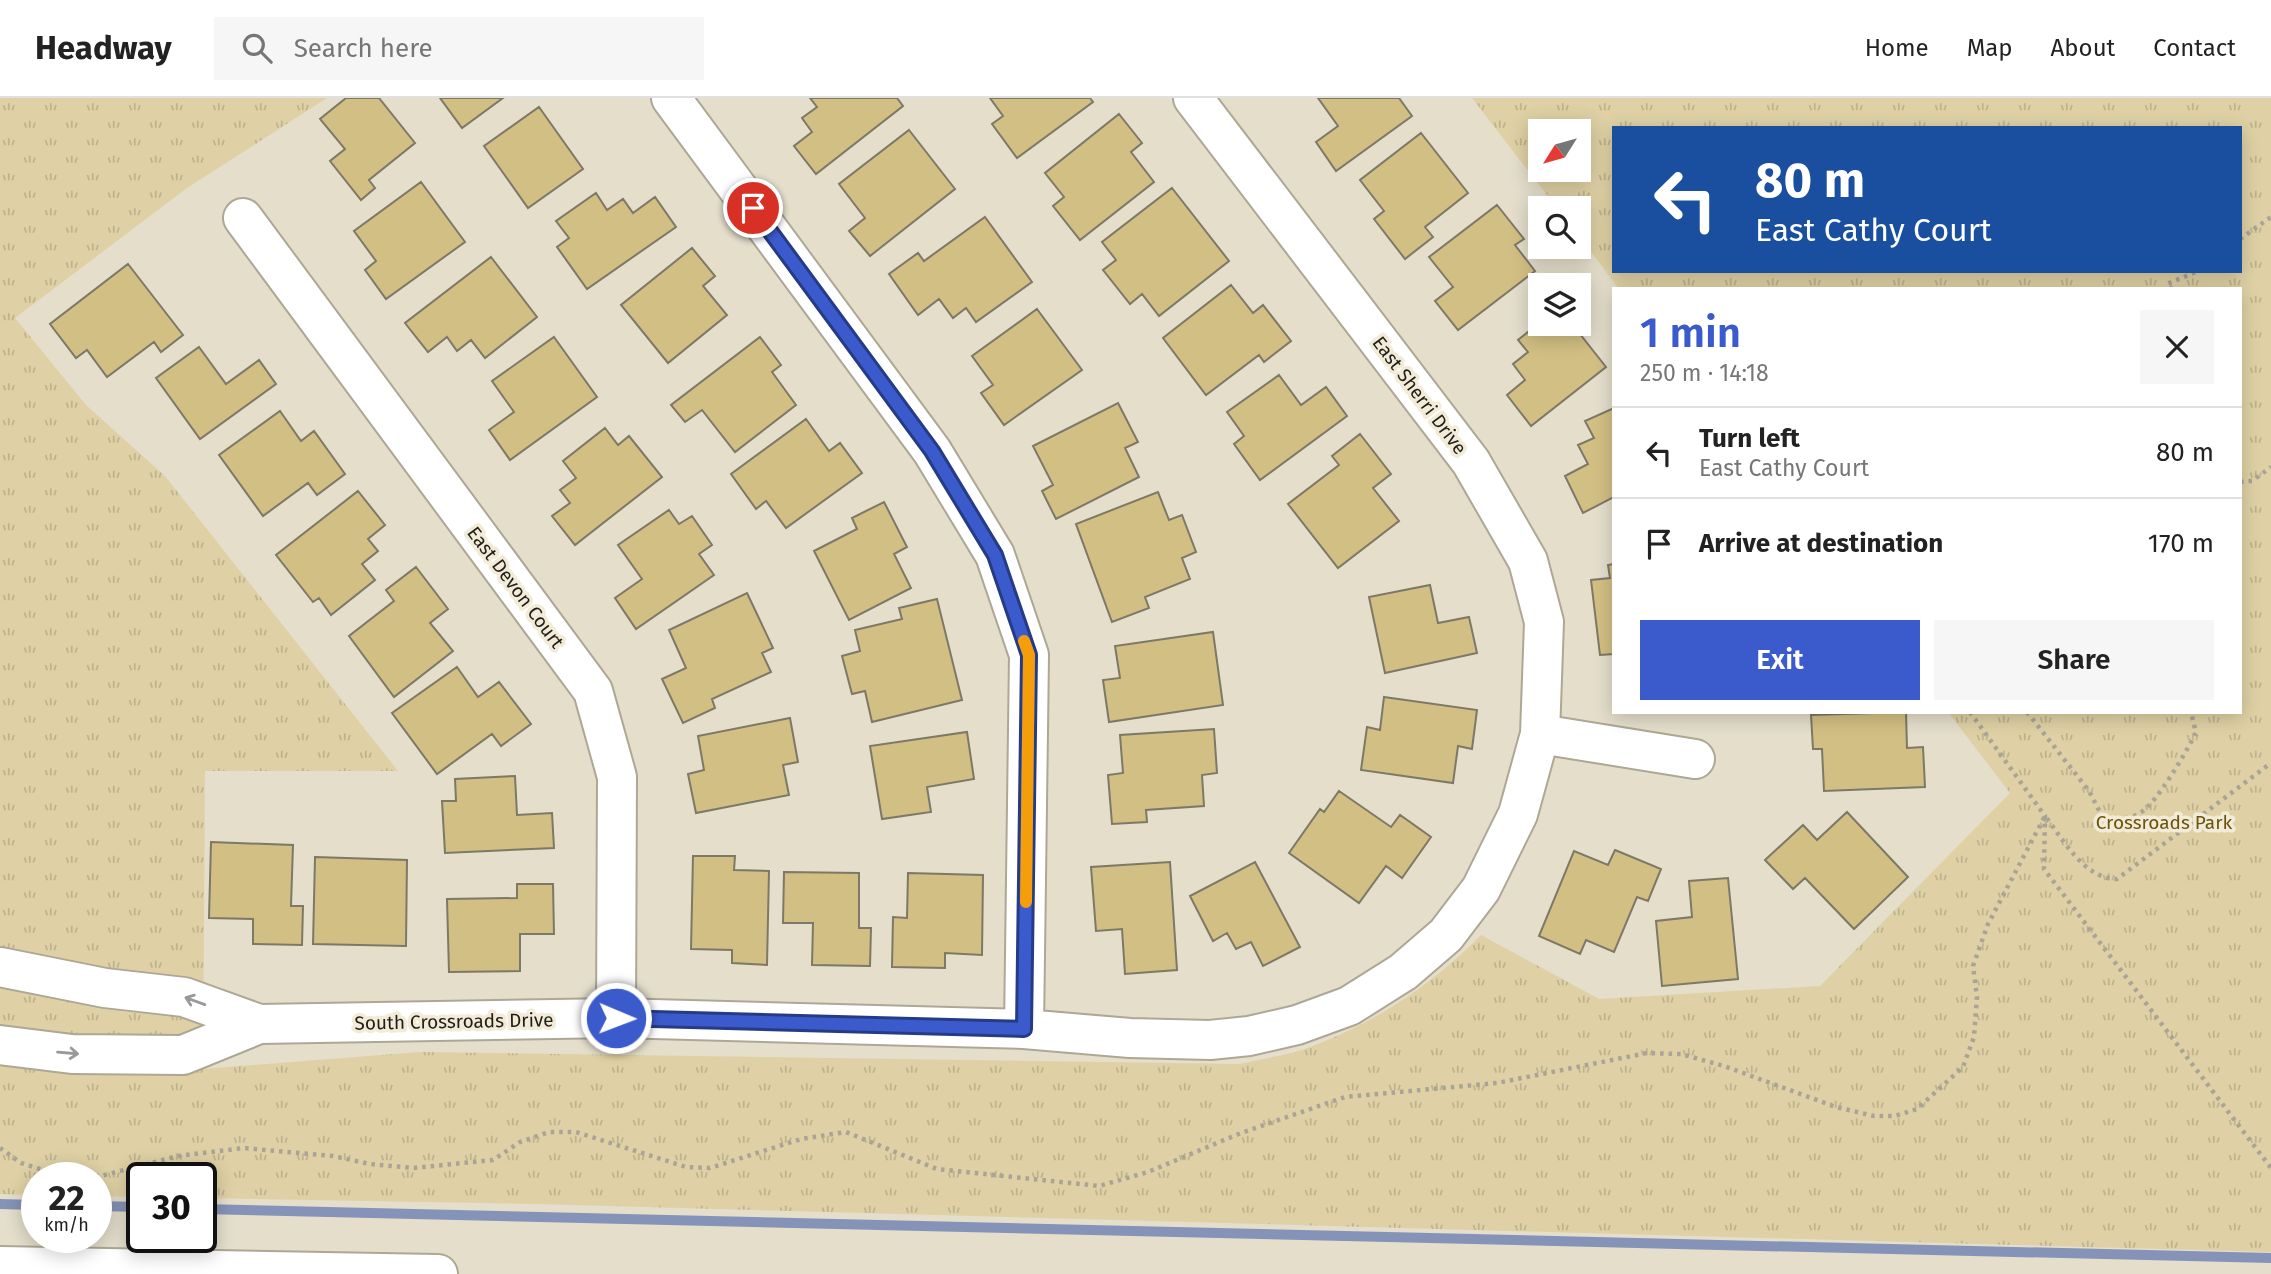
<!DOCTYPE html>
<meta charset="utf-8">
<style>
:root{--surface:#fff;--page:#f6f6f6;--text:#222;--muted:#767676;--line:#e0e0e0;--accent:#3b5bcc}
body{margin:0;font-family:"Fira Sans",sans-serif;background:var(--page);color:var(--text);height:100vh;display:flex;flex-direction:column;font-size:26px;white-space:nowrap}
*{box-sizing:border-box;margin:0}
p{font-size:23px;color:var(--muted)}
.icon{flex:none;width:38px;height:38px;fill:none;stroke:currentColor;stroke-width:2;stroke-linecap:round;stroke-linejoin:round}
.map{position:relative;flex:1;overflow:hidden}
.sheet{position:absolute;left:1612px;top:189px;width:630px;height:427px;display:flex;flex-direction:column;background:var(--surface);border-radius:0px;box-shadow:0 4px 18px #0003}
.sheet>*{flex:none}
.guide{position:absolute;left:1612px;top:28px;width:630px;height:147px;border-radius:0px;box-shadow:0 4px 18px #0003;background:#1a4fa0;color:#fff;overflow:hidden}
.needle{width:46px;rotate:233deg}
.controls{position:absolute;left:1528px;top:21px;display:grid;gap:14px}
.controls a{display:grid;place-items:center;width:63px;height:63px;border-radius:0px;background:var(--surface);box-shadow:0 4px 18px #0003;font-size:35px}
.speed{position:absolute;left:21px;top:1064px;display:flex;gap:14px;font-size:35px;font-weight:700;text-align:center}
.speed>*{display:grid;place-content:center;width:91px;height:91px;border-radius:50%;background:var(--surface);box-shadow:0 4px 18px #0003;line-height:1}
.speed small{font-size:18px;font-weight:400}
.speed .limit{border:4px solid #111;border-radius:10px;background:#fff;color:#111}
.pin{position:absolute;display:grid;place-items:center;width:60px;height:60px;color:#fff;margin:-30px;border:4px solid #fff;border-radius:50%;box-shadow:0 2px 7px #0007}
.me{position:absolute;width:77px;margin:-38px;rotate:91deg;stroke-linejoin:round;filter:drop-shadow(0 0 5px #0008)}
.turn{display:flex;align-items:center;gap:24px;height:147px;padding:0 28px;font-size:32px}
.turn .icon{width:91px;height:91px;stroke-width:2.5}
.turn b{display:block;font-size:49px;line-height:60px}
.round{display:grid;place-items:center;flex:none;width:74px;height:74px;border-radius:0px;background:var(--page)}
.head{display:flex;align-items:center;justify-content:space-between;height:119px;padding:0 28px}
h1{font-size:42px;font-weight:600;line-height:52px;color:var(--accent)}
.cta{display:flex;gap:14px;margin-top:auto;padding:14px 28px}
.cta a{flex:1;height:80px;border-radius:0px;background:var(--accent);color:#fff;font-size:28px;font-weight:600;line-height:80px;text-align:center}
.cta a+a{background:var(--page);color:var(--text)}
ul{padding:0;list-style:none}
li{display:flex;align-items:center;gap:21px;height:91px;padding:0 28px;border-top:2px solid var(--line)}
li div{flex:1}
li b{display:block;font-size:26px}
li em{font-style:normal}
header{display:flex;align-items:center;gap:42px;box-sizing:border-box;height:98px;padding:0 35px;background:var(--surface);border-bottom:2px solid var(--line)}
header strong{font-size:33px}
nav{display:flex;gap:38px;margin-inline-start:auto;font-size:24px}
.search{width:490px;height:63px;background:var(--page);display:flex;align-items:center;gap:18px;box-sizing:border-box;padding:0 24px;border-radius:0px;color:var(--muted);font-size:26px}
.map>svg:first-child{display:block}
.park{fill:url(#park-tufts);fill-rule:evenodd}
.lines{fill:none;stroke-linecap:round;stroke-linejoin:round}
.stream{stroke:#8593b8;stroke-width:10}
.building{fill:#d2bf83;stroke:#7e7867;stroke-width:2}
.minor-casing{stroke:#ada795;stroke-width:42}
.path{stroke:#a9a495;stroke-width:4.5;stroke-dasharray:3.5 5;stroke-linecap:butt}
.minor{stroke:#fff;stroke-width:38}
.oneway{stroke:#9b9997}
.route-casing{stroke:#263b85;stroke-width:18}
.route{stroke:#3b5bcc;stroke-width:12}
.slow{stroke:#f59e0b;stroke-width:12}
.labels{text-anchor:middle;stroke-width:7;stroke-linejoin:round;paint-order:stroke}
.street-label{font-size:19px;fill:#201d17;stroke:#f1ebd8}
.park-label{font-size:19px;fill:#69550c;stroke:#f1ebd8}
</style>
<header>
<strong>Headway</strong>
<div class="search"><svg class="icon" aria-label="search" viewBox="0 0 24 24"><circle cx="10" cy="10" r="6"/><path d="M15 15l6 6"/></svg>Search here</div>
<nav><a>Home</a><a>Map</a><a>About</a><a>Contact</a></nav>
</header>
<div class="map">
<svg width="2271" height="1176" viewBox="0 0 2271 1176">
<defs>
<pattern id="park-tufts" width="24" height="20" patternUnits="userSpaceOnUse" patternTransform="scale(1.75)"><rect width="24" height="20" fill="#dfd1a5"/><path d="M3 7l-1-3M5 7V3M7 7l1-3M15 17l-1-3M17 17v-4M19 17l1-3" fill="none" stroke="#bfb38d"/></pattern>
</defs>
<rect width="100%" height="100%" fill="#e4decb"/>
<path class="park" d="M0,0H327L187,90L15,220L86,307L165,378L398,673H205L203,971L420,954L1240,966C1264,960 1290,957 1313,948C1378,923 1433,886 1481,837L1599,901L1820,888L2010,695L1948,614H2240V191H1619L1579,138L1578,110H1557L1472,0H2271V1154L537,1106L201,1100V1080H142V1099L96,1098V1080H37V1097L0,1096ZM1614,30H2240V173H1614ZM1540,33H1578V72H1540Z"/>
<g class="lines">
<path class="stream" d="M0,1106L37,1107
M96,1108L142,1109
M201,1111L2271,1160"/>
</g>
<path class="building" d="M346,0H379L415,45L369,82L375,90L361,102L330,63L345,51L320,21Z
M440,0H503L462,30Z
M810,0H897L903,8L816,76L794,48L812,34L802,20L817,9Z
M990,0H1090L1093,4L1017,60L992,26L1003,18Z
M1318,0H1399L1412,18L1336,73L1316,44L1338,28Z
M539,9L583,71L528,110L484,48Z
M1119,16L1142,45L1131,54L1154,84L1080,142L1053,108L1064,99L1045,75Z
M909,32L955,91L870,158L849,133L865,120L839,86Z
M1421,35L1468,95L1425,129L1433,139L1405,161L1374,121L1384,113L1360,82Z
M421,84L465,144L386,201L365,172L376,163L354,133Z
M1172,90L1229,163L1159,218L1142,196L1130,206L1103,172L1116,162L1102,144Z
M596,95L607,112L623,101L633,115L655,99L676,129L587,191L557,149L569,140L556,123Z
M1497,107L1524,141L1515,147L1535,173L1458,232L1435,203L1453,189L1429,159Z
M985,119L1032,184L976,224L966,210L953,220L939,201L918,217L889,176L918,155L924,163Z
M692,150L715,178L703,188L727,217L668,265L621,207Z
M491,159L537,219L485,260L471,242L457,253L447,239L428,254L405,225Z
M128,166L183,237L161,254L154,244L107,279L87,252L76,260L50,226Z
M1231,187L1253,215L1263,207L1291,243L1264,264L1259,257L1206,297L1163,240Z
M1037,211L1082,272L1004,327L981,295L993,287L972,258Z
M1540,224L1572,226L1606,269L1531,328L1507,297L1525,282L1513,266L1528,254L1518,242Z
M554,239L597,299L510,362L489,332L514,314L492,283Z
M760,239L781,267L772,274L796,307L735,354L702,312L685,324L671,307Z
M199,249L226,286L259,262L276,286L200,341L156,280Z
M1279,277L1301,307L1326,289L1347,318L1260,382L1234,346L1244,338L1227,314Z
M1118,305L1138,344L1125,350L1139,379L1056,421L1042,393L1053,387L1033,348Z
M1614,310V399L1583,415L1565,378L1588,366L1578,347L1594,340L1585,323Z
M280,313L301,343L314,333L345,376L317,397L308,385L263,418L219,357Z
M806,321L829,353L840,345L862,375L786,430L766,403L756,411L731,376Z
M605,330L618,347L629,338L662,379L575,447L552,418L570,405L560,392L576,380L563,363Z
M1360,336L1391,376L1373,390L1399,423L1338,470L1288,406L1339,367L1332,358Z
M358,393L385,427L368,441L378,453L362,466L375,482L331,517L319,500L313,504L276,457Z
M1158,394L1169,422L1182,417L1196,454L1182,460L1190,481L1145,499L1149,510L1112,524L1076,426Z
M884,404L907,449L894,456L911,490L849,522L814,453L857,431L852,420Z
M669,412L679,426L692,418L712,447L699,456L714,477L636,531L615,500L642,481L618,447Z
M1614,466V556L1600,557L1591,482L1610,480L1608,467Z
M416,469L448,511L430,525L453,553L394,599L349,538L394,503L386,492Z
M1430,487L1438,525L1469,519L1477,555L1385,575L1369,499Z
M747,495L773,550L762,555L771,574L712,601L715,610L683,625L662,581L686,570L669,532Z
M937,501L962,602L872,624L865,593L852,596L842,558L860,553L855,532L902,521L899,510Z
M1213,534L1223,607L1109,624L1103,582L1120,580L1115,548Z
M457,569L478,599L499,584L531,626L501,648L492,636L437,676L392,615Z
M1384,599L1477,612L1472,651L1458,648L1453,685L1361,672L1367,629L1380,632Z
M1906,614L1907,650L1923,649L1925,689L1824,693L1822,651H1813L1811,617Z
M790,620L798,664L783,667L789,697L696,715L688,676L704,672L698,638Z
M1214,631L1217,675L1202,677L1204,708L1146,712L1147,724L1112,726L1108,677L1123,675L1120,637Z
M967,634L974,681L927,689L931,714L882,721L870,648Z
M515,678L517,717L552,715L554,750L445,755L442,703H456L455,681Z
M1339,693L1391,729L1400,717L1431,739L1402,780L1386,768L1359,805L1289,755L1320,711L1324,714Z
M1847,714L1908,779L1854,831L1805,780L1793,791L1765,762L1803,727L1817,742Z
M211,744L293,747L291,808H303L302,847L253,846V821L209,820Z
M1615,752L1661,771L1648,803L1637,799L1614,854L1586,842L1580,856L1539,838L1574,753L1608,767Z
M693,758H735L734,772L769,773L767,867L732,865V852L691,851Z
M315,759L407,762L406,848L313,846Z
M1170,764L1177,872L1125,876L1122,831L1096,833L1091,769Z
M1255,764L1300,849L1263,868L1251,844L1236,851L1227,835L1213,843L1190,798Z
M784,774L859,775V830H871L870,868L812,867L813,825H783Z
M908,775L983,777L982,857L945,855V870L892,869L893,819L907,820Z
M1728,780L1738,881L1662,888L1656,823L1692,819L1689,783Z
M517,786H553L554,836H520V873L449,874L447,801L517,800Z"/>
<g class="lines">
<g class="minor-casing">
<path id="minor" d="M671,0L932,353L995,457L1029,557L1024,931
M243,120L593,593L617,679L616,920
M1540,636L1695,661
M0,869L105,890L184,899L259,926L616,920L1024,931L1130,940L1210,942L1249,938L1297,927L1349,908L1403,874L1446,837L1481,791L1518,716L1540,636L1544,524L1528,463L1471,364L1193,0
M0,947L72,956L183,957L259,926
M0,1168L438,1176"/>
</g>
<path class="path" d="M2240,141L2271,119
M2172,191L2167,186L2198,173
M2240,384L2252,383L2271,369
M1970,614L2045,718L2044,771L2271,1070
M2027,614L2089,693L2103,720C2114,721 2129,722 2140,715C2157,705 2186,654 2196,635L2191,614
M0,1050L21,1065L62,1078H101L178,1058L244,1050L333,1058L370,1066L413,1070L493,1062L520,1044L549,1034H576L686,1069L710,1070L801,1041L846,1034L937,1071L1099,1088L1148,1074L1241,1035L1345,999L1497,985L1647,955L1681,956L1724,968L1836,1009L1874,1018H1895L1917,1011L1963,969L1974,939L1977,899L1973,868L1988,826L2045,718C2063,741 2084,781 2117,781L2271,665"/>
<use href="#minor" class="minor"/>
</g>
<defs><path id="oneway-shaft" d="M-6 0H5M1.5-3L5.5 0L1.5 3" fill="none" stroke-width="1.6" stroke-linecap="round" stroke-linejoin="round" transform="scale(1.75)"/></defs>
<g class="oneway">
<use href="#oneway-shaft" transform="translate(195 903) rotate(-160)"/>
<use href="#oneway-shaft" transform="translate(68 955) rotate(5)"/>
</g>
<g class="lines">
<g class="route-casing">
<path id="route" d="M616,920L1024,931L1029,557L995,457L932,353L753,110"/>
</g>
<use href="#route" class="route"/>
<path class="slow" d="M1024,543L1029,557L1026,804"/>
</g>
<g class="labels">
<g class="street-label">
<text transform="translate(1420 297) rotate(53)" y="7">East Sherri Drive</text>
<text transform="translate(516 489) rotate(53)" y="7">East Devon Court</text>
<text transform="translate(454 923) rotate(-1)" y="7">South Crossroads Drive</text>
</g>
<g class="park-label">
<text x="2164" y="731">Crossroads Park</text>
</g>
</g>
</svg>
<div class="controls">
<a><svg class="needle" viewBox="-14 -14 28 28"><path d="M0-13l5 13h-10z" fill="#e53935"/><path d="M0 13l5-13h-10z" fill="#767676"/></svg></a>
<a><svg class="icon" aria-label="search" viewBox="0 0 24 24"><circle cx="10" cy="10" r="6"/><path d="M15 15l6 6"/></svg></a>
<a><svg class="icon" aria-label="layers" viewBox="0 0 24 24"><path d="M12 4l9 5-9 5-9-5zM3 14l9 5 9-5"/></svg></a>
</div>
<div class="speed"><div>22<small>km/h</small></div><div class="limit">30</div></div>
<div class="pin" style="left:753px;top:110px;background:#d93025"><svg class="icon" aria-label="arrive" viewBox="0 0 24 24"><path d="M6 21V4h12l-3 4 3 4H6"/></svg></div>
<svg class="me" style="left:616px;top:920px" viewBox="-20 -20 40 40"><circle r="17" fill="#3b5bcc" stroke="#fff" stroke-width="3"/><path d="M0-11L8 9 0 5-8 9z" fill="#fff"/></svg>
<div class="guide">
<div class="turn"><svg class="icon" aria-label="left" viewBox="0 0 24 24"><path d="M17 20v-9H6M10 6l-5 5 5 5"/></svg><div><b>80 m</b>East Cathy Court</div></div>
</div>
<section class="sheet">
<div class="head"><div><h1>1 min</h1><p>250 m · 14:18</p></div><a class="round"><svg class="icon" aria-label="close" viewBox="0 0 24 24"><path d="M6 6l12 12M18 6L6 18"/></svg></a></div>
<ul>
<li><svg class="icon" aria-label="left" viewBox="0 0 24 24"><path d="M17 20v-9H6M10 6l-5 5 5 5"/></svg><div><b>Turn left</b><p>East Cathy Court</p></div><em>80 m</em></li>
<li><svg class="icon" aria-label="arrive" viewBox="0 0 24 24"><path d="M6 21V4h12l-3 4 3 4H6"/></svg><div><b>Arrive at destination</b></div><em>170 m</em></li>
</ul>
<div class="cta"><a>Exit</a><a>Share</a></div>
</section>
</div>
